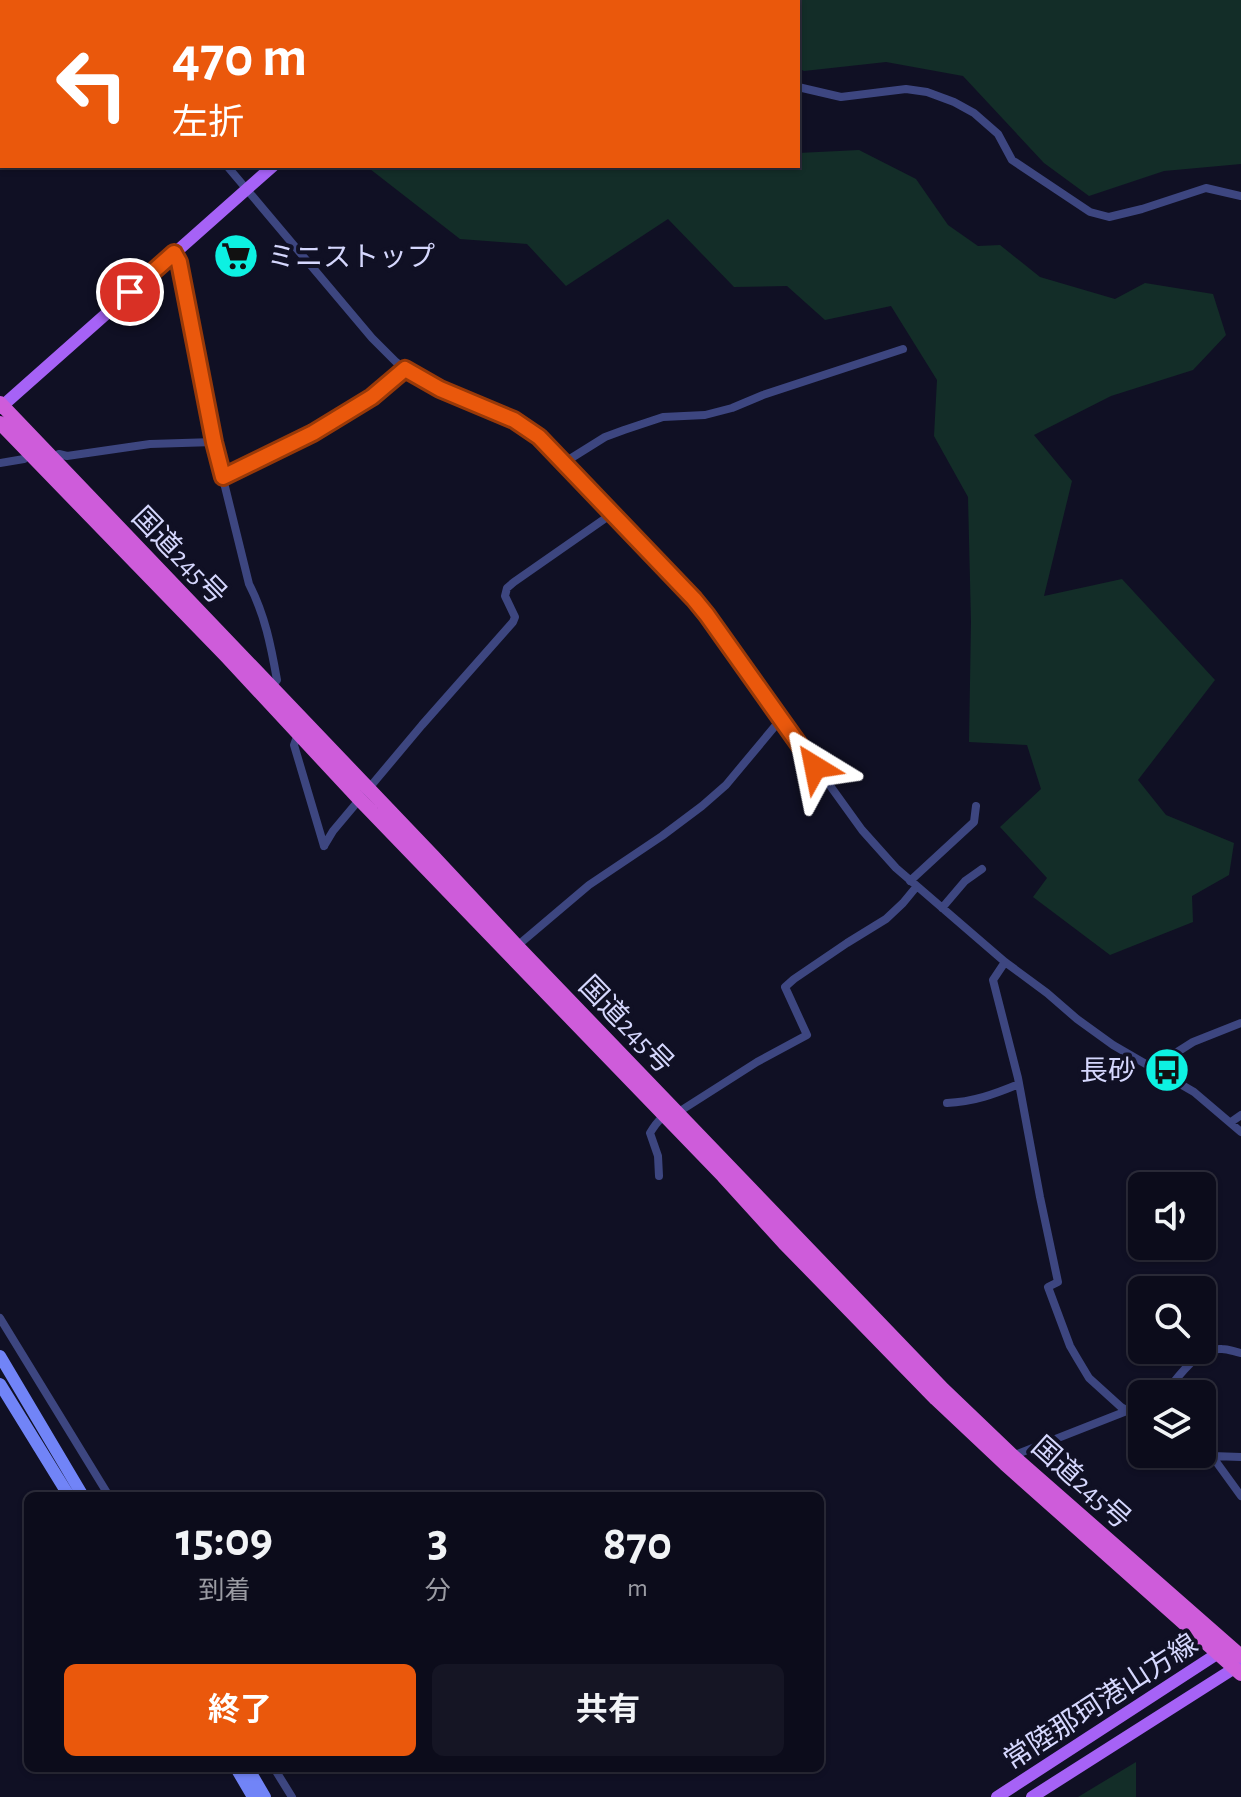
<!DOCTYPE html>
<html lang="ja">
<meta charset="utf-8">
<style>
:root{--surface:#0c0c1b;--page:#151524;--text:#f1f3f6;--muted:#9a9ba3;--line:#2c2c3a;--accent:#ea580c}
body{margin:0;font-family:"Alegreya Sans","Noto Sans JP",sans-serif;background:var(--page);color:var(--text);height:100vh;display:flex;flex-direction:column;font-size:30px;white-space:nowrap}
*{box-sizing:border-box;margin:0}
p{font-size:26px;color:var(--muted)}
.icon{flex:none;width:44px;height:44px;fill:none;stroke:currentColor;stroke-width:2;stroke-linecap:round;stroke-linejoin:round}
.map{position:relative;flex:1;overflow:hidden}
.side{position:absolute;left:24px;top:1492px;width:800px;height:280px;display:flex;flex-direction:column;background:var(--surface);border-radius:12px;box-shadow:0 2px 6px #0004,0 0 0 2px var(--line)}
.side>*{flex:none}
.hud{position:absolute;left:0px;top:0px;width:800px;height:168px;box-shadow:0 2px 6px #0004,0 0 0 2px var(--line);background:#ea580c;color:#fff;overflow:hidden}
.buttons{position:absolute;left:1128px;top:1172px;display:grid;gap:16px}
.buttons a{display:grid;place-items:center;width:88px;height:88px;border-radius:12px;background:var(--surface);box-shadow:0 2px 6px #0004,0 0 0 2px var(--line);font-size:40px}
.pin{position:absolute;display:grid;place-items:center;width:68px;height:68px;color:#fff;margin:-34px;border:4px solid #fff;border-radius:50%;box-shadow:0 2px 8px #0007}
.me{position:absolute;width:88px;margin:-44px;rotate:325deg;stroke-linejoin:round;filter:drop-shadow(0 0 6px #0008)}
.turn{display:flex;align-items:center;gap:28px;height:168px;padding:0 40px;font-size:36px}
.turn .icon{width:104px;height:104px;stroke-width:2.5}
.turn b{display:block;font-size:56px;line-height:68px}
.eta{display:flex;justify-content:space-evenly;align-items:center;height:136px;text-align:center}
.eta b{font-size:48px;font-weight:700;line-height:56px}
.button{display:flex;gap:16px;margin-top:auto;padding:16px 40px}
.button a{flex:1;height:92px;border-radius:12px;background:var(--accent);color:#fff;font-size:32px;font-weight:700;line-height:92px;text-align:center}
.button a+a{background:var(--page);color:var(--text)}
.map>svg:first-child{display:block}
.green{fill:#132d28}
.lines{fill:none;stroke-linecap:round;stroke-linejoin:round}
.minor{stroke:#3d4680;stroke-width:8}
.secondary{stroke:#7184f7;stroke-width:12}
.primary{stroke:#a662f6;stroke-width:12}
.trunk{stroke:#ce5cda;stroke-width:14}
.route-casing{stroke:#983908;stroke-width:20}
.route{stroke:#ea580c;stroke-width:14}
.labels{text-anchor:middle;stroke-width:8;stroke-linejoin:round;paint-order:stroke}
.poi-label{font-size:28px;fill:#d5d7fd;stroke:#101024;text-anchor:start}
.street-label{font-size:28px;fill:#d5d7fd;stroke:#101024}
</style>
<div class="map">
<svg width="1241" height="1797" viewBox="0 0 1241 1797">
<rect width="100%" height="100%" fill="#101024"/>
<path class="green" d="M654,0H1241V164L1164,171L1089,196L1044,163L963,76L886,62L804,71L798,68V2H654Z
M859,150L916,179L948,225L978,246L1000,245L1040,277L1115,299L1145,283L1213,294L1226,335L1193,370L1111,396L1034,435L1072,481L1044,596L1122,579L1215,680L1138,780L1166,815L1234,843L1229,875L1192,896L1193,922L1110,955L1033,897L1047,878L1000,827L1041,789L1027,745L969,742L971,622L968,497L934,436L937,380L891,306L825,320L787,286L734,287L668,219L566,286L527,244L460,239L370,169L374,166H798V153Z
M1136,1762V1797H1078Z"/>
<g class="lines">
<path class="minor" d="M80,0L82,2
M639,2V0
M798,87L841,97L906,89L927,92L954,102L974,113L998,134L1012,160L1090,212L1109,217L1142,209L1206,188L1241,196
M227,166L372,338L396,362L415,376L440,389L514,420L526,426L553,449L707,615L862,830L896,868L1005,962L1047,993L1077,1019L1113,1045L1194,1092L1241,1132
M174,253L179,262L214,442L249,584C265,615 271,646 277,680L272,687
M59,454L67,456L150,444L214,442
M565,462L605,437L624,430L663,417L705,415L732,408L763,395L903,349
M0,463L24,459
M223,477C266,456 309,435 350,410C370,398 390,386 405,369
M298,734L294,745L324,846
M324,846L333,831L422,725L513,622L515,617L505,596L507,588L514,582L613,513
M910,881L974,822L976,806
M942,908L965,881L982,869
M517,946L589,885L662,836L702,806L726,785L781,719
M1005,962L993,980L1018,1078L1040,1197L1058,1282L1048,1287L1070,1346L1077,1358L1089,1378L1121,1407L1128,1411
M1152,1068L1193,1042L1241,1023
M947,1103C973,1102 995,1094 1019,1084
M1231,1122L1241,1115
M659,1176L658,1156L650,1133C658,1120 662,1115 677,1113L757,1062L807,1035L785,987L794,979L847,943L886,919L903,903L917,886
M0,1318L109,1496
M1164,1394C1179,1377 1197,1347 1222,1349C1228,1349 1235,1352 1241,1353
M1202,1442L1212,1456L1241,1457
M1012,1456L1142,1405
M1212,1456L1241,1496
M274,1768L292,1797"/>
<path class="secondary" d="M0,1356L83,1496
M0,1384L69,1496
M236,1768L253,1797
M248,1768L265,1797"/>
<path class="primary" d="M458,2L460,0
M0,408L273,166
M997,1797L1223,1650
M1032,1797L1241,1664"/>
<path class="trunk" d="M0,403L433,856L517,946L943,1389L1013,1456L1241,1656
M0,423L226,656L360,800L723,1176L784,1243L936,1399L1005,1464L1241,1674"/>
</g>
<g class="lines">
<g class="route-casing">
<path id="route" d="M130,292L174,253L179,262L214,442L223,477L313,433L372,397L405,369L440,389L514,420L539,437L694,599L707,615L815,767"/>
</g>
<use href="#route" class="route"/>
</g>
<defs>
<g id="supermarket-disc" transform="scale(2.3)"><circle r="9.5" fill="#0df1e2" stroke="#101024"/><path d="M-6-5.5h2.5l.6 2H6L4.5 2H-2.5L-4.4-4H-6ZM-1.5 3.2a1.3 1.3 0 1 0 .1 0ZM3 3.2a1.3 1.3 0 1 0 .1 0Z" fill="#111"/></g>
<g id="bus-disc" transform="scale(2.3)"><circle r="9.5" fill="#0df1e2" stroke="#101024"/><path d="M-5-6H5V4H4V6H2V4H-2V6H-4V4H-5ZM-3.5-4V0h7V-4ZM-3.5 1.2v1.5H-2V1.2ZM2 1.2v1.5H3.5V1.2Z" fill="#111"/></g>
</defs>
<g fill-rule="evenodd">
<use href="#supermarket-disc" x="236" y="256"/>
<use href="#bus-disc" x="1167" y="1070"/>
</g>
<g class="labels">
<g class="poi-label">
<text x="267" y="266">ミニストップ</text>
<text x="1136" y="1080" text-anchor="end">長砂</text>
</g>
<g class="street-label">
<text transform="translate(180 555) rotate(46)" y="10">国道245号</text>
<text transform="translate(627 1024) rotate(46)" y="10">国道245号</text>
<text transform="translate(1082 1482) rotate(42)" y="10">国道245号</text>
<text transform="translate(1100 1701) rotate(-33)" y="10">常陸那珂港山方線</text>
</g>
</g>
</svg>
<div class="buttons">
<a><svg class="icon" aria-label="sound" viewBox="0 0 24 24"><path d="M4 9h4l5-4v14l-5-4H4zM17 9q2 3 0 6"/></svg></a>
<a><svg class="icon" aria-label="search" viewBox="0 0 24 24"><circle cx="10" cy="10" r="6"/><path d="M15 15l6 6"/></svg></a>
<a><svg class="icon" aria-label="layers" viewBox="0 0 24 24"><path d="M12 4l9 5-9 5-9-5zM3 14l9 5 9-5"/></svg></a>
</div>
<div class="pin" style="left:130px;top:292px;background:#d93025"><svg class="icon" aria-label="arrive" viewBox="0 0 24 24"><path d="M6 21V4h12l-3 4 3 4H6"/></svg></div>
<svg class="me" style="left:815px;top:767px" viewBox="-20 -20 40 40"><path d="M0-17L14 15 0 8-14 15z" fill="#ea580c" stroke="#fff" stroke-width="4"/></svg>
<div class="hud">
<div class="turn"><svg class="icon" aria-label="left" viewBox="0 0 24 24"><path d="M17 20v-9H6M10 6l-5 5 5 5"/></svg><div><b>470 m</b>左折</div></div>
</div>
<section class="side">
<div class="eta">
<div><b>15:09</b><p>到着</p></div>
<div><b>3</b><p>分</p></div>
<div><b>870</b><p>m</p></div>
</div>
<div class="button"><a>終了</a><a>共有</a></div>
</section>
</div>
